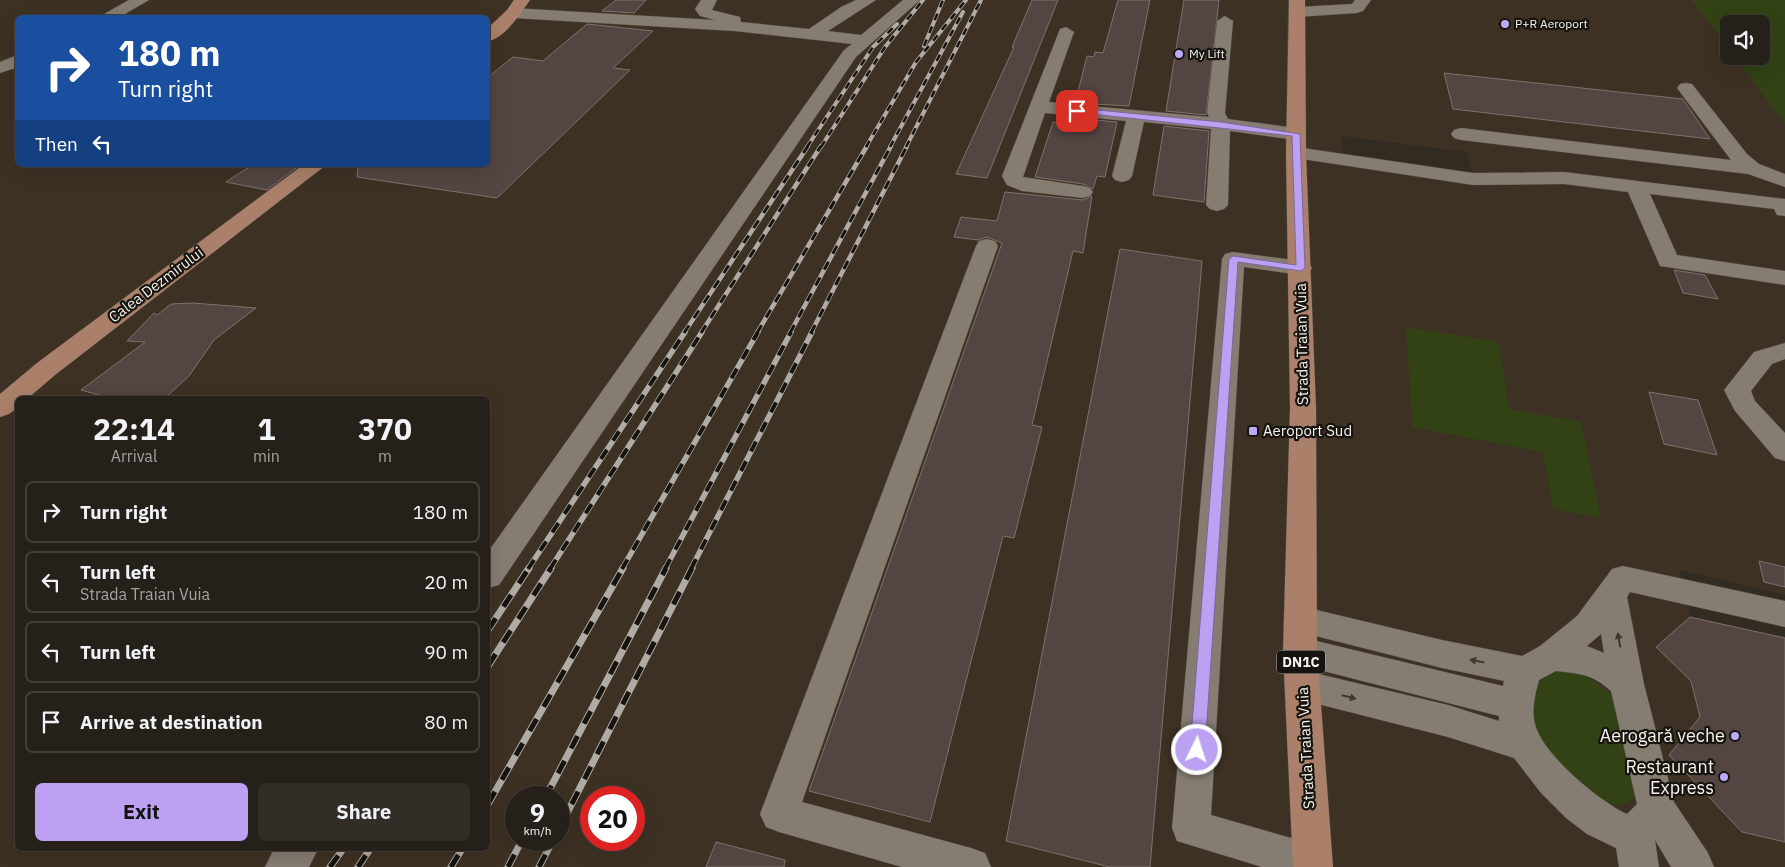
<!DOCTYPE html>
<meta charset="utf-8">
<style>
:root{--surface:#26201a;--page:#322d27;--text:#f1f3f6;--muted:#a4a3a2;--line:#423e39;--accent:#bca0f2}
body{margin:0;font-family:"IBM Plex Sans",sans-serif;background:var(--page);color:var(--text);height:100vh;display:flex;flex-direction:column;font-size:19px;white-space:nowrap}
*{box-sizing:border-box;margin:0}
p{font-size:16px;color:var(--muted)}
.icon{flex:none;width:28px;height:28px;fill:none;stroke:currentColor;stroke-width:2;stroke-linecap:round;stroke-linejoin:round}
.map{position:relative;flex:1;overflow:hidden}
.drawer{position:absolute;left:15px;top:396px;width:475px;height:455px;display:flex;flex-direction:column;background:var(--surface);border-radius:8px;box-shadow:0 5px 20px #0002,0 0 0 1px var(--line)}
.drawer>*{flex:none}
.banner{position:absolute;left:15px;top:15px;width:475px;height:152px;border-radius:8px;box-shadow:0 5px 20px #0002,0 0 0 1px var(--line);background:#1a4fa0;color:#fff;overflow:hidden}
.controls{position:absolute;left:1720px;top:15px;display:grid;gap:10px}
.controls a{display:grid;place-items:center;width:50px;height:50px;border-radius:8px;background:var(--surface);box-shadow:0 5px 20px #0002,0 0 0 1px var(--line);font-size:25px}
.speed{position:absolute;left:505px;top:786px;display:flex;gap:10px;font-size:25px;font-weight:700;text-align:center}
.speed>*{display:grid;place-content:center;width:65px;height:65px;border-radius:50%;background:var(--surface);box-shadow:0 5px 20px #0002,0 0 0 1px var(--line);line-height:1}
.speed small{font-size:12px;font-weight:400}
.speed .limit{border:8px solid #d22;background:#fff;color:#111}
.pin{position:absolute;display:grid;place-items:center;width:42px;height:42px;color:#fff;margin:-21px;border-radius:10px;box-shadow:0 2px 8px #0006}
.me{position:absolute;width:55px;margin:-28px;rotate:4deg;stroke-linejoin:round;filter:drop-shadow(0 0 4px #0008)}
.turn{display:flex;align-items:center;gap:18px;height:105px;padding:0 20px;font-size:22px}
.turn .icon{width:65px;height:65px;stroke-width:2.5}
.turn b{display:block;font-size:35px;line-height:42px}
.then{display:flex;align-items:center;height:48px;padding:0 20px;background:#0003;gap:10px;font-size:19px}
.eta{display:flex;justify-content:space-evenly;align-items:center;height:85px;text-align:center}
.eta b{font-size:30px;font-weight:700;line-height:35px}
.primary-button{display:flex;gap:10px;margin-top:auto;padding:10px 20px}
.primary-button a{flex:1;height:58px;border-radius:8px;background:var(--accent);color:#111;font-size:20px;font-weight:700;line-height:58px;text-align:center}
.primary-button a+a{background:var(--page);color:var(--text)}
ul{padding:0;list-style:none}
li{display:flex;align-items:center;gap:15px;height:62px;margin:0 10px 8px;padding:0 10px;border:2px solid var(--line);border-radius:8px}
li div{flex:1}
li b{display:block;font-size:19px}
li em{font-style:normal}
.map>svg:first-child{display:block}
.built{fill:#3d3123;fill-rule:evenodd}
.green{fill:#324214}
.building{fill:#524542;stroke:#7f716d}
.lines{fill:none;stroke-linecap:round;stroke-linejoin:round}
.minor-casing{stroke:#4f4941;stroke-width:1}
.major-casing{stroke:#4f4941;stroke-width:1}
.minor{fill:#857c72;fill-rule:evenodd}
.major{fill:#aa806a;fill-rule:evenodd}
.rail-far3-casing{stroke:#b0aba4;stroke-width:4}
.rail-far2-casing{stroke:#b0aba4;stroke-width:4.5}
.rail-far1-casing{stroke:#b0aba4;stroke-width:5.5}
.rail-casing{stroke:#b0aba4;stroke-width:7}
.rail-far3{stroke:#171410;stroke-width:2.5;stroke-dasharray:7;stroke-linecap:butt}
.rail-far2{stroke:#171410;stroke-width:3;stroke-dasharray:9;stroke-linecap:butt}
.rail-far1{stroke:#171410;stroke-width:4;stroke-dasharray:11;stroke-linecap:butt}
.rail{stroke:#171410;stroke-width:5;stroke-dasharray:14;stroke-linecap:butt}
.oneway{fill:#3e3832}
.route{fill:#bca0f2;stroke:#7a689d}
.poi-dot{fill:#bcaaf6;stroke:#171410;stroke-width:2}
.labels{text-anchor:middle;stroke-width:4.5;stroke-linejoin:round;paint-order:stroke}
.far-poi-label{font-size:12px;fill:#f7f2ec;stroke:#171410;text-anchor:start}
.shield{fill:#171410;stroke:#b4afaa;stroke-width:1}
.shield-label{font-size:14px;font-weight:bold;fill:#f7f2ec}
.street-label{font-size:15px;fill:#f7f2ec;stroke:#171410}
.poi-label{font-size:15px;fill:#f7f2ec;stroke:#171410;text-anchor:start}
.near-poi-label{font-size:18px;fill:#f7f2ec;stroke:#171410;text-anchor:end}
</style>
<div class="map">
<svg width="1785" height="867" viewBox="0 0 1785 867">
<rect width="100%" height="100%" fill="#322b22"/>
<path class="built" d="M0,0H1785V595L1679,570L1690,617L1785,638V867H0ZM18,18H488V165H18ZM1729,24H1761V56H1729ZM1341,136L1467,152L1472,174L1343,156ZM18,399H488V849H18ZM516,798H559V840H516ZM591,798H634V840H591Z"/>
<path class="green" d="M1692,0H1785V124L1734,56H1761V24H1729V49Z
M1406,327L1499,342L1509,409L1581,422L1601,518L1553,509L1543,452L1412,427Z
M1572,670L1594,680L1614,697L1636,797L1622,805L1596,803L1534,736L1531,701L1537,685L1551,673Z"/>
<path class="building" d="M616,0H646L634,13L602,11Z
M1032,0H1058L987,178L956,174L1014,47H1012Z
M1118,0H1150L1129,106L1075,103L1087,56L1094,57L1095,52L1103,53Z
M1184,0H1219L1206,115L1166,111Z
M587,24L653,31L613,68L630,70L497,198L357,177L358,165H488V77L513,57L543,61Z
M1444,73L1683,99L1710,139L1453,109Z
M1063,117L1117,122L1105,177L1097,176L1093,189L1083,184L1035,177L1053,122L1062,123Z
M1164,126L1209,131L1204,202L1153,195Z
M252,165H300L267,190L226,182Z
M1005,192L1083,200L1092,196L1083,253L1073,251L1032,425L1042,427L1014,538L1003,536L930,822L809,791L1002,243L987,237L978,240L954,237L961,217L997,221Z
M1120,249L1202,261L1150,867H1110L1006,841Z
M1674,270L1705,275L1718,299L1683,293Z
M193,303L256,308L214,340L189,376L164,399H113L81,390L145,342L127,341L154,313L157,315L171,304Z
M1649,392L1698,400L1717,455L1664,444Z
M1759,561L1785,567V587L1764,582Z
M1690,617L1785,638V842L1742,832L1669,755L1700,717L1691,681L1656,647Z
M716,842L785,860L784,867H706Z"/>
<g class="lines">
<g class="minor-casing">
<path id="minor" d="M129,0H149L118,18H97Z
M701,0H717L712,10L740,17L741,22L809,29L841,7L856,0H876L828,31L861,35L903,0H920L856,57L499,585L488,588V552L844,50L852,44L734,31L513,18L505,13L513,8L715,20L700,16L695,9Z
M1355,0H1371L1363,11L1357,13L1297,17L1289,12L1297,7L1352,4Z
M1225,16L1233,21L1225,113L1228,119L1296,128L1303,130L1306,134L1303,138L1296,140L1230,131L1228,205L1224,209L1217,211L1210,209L1206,205L1211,129L1144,122L1132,176L1129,180L1122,182L1115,180L1112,176L1126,121L1045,113L1023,177L1083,186L1090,188L1093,192L1090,196L1083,198L1022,191L1007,185L1002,176L1060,29L1066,27L1074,32L1049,102L1209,117L1207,113L1217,21Z
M18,55V67L0,73V62Z
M1686,83L1692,84L1747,154L1759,164L1785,174V187L1748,174L1461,140L1454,138L1451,134L1454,130L1461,128L1731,160L1677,88L1680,84Z
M1296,147L1473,173L1564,172L1785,199V216L1777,215L1774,209L1650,194L1677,255L1785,271V285L1660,266L1628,192L1564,184L1473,185L1289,157L1286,153L1289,149Z
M987,239L995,241L998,246L802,802L971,848L985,853L991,867H902L779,832L766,827L760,814L976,246L979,241Z
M1233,252L1301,261L1309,263L1312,268L1309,273L1301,275L1244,267L1211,815L1326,848L1332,862L1330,867H1262L1177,841L1172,828L1222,259L1225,254Z
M1785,343V359L1772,364L1751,391L1755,401L1785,433V461L1775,458L1735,411L1724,390L1754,352Z
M1623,566L1785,601V627L1630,592L1627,597L1644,684L1674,802L1708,853L1714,867H1671L1655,840L1659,867H1619L1616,848L1587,834L1566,818L1541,793L1514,758L1448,737L1302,700L1290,695L1285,685L1290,675L1302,670L1448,705L1499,721V716L1300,665L1288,661L1283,651L1288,641L1300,637L1503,686L1504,681L1442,668L1300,632L1288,628L1284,619L1288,610L1300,606L1442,640L1522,656L1540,646L1577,616L1612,569ZM1601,634L1604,653L1587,646ZM1556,671C1581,674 1592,674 1611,691L1637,804L1627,814C1600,802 1548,758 1537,730C1530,714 1535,695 1539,680Z
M274,849H318L309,867H265Z"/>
</g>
<g class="major-casing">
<path id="major" d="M514,0H530C520,14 505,38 488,41V28L507,10Z
M1289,0H1305L1306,153L1316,408L1317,651L1333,867H1293L1283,651L1290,408L1286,153Z
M303,165H326L55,375L27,399H18V407L9,414L0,417V394L37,363Z"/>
</g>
<use href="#minor" class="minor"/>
<use href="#major" class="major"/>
<g class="rail-far3-casing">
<path id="rail-far3" d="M924,46L943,0
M807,147L873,47L897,24
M821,147L885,47L923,0
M866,147L916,62L966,0
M890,147L963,12
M906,147L981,0"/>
</g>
<g class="rail-far2-casing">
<path id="rail-far2" d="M684,333L808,146
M701,333L821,146
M757,333L867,146
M790,333L891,146
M811,333L907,146"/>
</g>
<g class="rail-far1-casing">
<path id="rail-far1" d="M528,569L685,332
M550,569L702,332
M622,569L758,332
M665,569L791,332
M691,569L812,332"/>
</g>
<g class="rail-casing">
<path id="rail" d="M488,630L529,568
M488,666L551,568
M545,798L666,568
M488,804L623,568
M559,829L692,568
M330,867L343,849
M358,867L370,849
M451,867L462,849
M508,867L522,840
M539,867L553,840"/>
</g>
<use href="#rail-far3" class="rail-far3"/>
<use href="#rail-far2" class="rail-far2"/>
<use href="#rail-far1" class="rail-far1"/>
<use href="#rail" class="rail"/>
</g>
<defs><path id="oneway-solid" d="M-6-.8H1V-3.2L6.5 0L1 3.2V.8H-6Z" transform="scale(1.25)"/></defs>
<g class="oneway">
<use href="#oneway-solid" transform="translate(1619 640) rotate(-100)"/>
<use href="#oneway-solid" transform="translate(1477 661) rotate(-169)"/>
<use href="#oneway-solid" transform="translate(1349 697) rotate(14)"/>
</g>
<path class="route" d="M1077,108L1221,122L1300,134L1305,268L1301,271L1238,262L1205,750L1202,755L1197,757L1192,755L1190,750L1229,259L1233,256L1296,265L1292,136L1074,112L1073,111Z"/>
<g class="poi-dot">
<circle cx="1505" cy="24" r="5"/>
<circle cx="1179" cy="54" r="5"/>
<rect x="1248" y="426" width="10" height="10" rx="2.5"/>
<circle cx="1735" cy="736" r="5"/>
<circle cx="1724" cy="777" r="5"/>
</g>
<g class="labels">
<g class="far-poi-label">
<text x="1515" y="28">P+R Aeroport</text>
<text x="1189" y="58">My Lift</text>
</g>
<rect class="shield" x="1277" y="650.5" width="48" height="23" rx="4"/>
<g class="shield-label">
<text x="1301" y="667">DN1C</text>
</g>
<g class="street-label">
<text transform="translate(156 285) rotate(-37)" y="5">Calea Dezmirului</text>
<text transform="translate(1302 344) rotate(-91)" y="5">Strada Traian Vuia</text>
<text transform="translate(1306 748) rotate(-93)" y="5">Strada Traian Vuia</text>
</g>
<g class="poi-label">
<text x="1263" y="436">Aeroport Sud</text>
</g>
<g class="near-poi-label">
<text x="1725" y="742">Aerogară veche</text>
<text x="1714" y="773">Restaurant<tspan x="1714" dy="21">Express</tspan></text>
</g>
</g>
</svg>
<div class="controls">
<a><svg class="icon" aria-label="sound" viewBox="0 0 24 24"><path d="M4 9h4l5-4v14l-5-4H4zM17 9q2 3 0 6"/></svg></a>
</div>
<div class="speed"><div>9<small>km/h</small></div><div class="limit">20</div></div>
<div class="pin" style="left:1077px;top:111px;background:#d93025"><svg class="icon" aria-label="arrive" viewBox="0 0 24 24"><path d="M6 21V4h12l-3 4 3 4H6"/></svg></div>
<svg class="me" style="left:1197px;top:750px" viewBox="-20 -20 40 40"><circle r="17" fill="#bca0f2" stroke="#fff" stroke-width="3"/><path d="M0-11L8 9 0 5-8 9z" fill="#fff"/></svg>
<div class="banner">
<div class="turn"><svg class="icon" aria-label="right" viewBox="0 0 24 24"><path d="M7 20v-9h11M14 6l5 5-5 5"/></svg><div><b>180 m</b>Turn right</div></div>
<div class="then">Then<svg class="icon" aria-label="left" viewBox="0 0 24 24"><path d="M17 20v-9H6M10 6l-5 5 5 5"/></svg></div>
</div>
<section class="drawer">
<div class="eta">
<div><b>22:14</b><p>Arrival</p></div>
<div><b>1</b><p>min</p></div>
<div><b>370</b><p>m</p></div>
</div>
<ul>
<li><svg class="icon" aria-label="right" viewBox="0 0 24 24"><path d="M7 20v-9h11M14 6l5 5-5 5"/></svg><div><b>Turn right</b></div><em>180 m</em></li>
<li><svg class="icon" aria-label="left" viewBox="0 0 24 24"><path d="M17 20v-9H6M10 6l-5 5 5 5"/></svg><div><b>Turn left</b><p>Strada Traian Vuia</p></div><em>20 m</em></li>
<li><svg class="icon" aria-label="left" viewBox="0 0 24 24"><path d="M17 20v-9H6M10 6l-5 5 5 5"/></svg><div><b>Turn left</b></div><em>90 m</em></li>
<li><svg class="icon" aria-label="arrive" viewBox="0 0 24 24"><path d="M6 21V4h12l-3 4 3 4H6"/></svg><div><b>Arrive at destination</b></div><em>80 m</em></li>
</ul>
<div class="primary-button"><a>Exit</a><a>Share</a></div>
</section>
</div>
